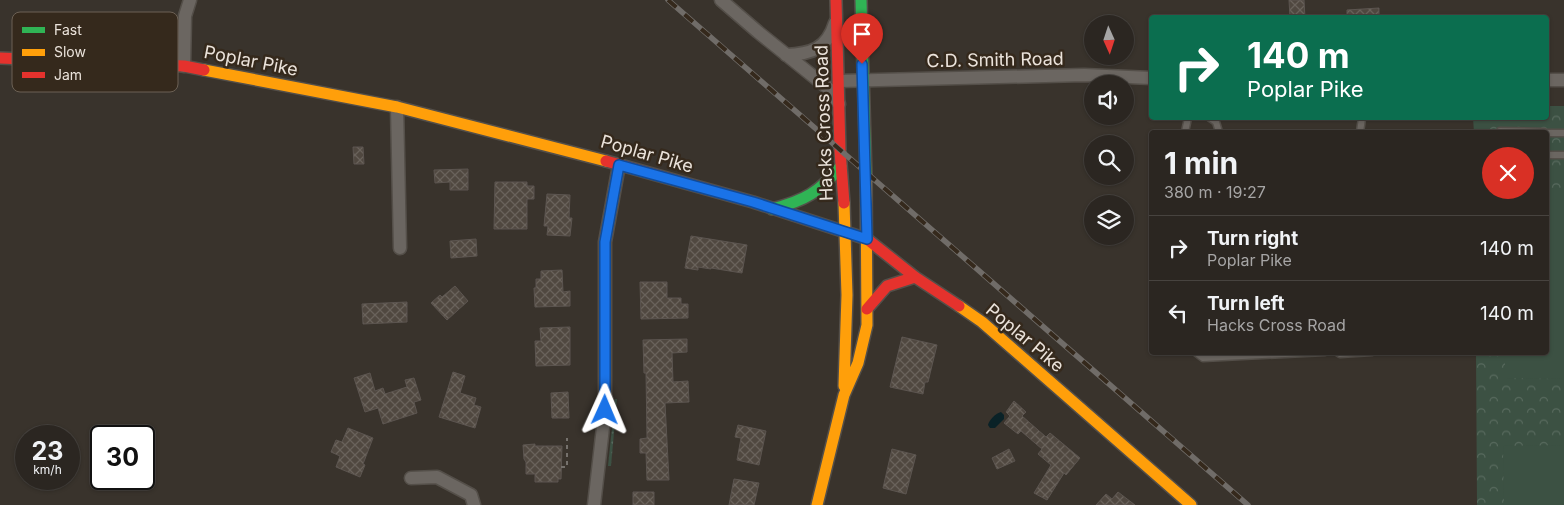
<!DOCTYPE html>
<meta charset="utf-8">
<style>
:root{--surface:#2b2621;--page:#37322e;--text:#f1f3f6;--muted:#a6a5a5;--line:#47433f}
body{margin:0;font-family:Inter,sans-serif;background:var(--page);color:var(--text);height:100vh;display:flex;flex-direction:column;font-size:19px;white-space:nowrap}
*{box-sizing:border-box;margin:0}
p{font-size:16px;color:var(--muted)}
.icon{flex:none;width:28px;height:28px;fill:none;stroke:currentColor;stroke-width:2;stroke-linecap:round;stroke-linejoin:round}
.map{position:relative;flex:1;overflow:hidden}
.side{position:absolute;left:1149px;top:130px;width:400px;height:225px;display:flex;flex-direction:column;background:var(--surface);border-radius:5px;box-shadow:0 1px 4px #0004,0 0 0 1px var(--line)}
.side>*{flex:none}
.top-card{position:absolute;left:1149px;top:15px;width:400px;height:105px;border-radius:5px;box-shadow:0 1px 4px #0004,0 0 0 1px var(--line);background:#0b6e4f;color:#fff;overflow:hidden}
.needle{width:32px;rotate:177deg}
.tools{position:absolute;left:1084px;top:15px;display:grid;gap:10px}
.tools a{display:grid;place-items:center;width:50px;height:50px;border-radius:50%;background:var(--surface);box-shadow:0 1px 4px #0004,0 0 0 1px var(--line);font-size:25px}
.speed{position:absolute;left:15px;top:425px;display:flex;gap:10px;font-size:25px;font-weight:700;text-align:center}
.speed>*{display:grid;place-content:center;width:65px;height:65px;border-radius:50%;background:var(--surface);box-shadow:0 1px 4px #0004,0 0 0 1px var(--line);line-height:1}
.speed small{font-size:12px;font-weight:400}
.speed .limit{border:2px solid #111;border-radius:8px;background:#fff;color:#111}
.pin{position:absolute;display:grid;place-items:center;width:42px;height:42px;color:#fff;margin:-51px -21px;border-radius:50% 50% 50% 0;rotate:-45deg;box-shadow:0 0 5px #0007}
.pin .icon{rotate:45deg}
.me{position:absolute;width:55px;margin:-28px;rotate:1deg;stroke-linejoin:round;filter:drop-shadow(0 0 4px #0008)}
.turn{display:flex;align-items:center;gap:18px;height:105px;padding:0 15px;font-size:22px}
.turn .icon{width:65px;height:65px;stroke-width:2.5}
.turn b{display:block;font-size:35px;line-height:42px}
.round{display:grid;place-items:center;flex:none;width:52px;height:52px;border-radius:26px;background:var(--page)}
.summary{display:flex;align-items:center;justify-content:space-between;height:85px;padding:0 15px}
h1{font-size:30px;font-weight:700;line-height:38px}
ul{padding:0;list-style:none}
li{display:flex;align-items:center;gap:15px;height:65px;padding:0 15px;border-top:1px solid var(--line)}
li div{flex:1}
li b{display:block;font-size:19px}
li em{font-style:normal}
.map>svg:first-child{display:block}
.grass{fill:url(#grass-dots)}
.park{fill:url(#park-crowns)}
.pitch{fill:#3c5143}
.water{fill:#0a2227}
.building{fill:url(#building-cross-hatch);stroke:#5c5550}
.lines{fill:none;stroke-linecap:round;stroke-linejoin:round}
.lane-casing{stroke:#544f49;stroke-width:9}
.street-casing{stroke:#544f49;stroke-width:15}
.fast-casing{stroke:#544f49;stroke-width:14}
.slow-casing{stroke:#544f49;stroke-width:14}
.jam-casing{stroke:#544f49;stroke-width:14}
.path{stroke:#75716c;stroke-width:2;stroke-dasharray:4 4;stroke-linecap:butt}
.lane{stroke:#6b6661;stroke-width:6}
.street{stroke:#6b6661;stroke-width:12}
.fast{stroke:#30b455;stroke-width:11}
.slow{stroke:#ff9f0a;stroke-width:11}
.jam{stroke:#e5322d;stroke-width:11}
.rail-casing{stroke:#706c68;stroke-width:5.5}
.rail{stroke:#35291c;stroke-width:4;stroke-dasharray:11;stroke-linecap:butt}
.route-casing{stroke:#114b97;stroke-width:12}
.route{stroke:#1a73e8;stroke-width:9}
.labels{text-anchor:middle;stroke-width:5;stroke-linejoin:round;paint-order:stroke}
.street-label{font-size:18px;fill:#ebe3db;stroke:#35291c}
.key{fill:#35291c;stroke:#6c6155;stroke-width:1}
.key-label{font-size:14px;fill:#ebe3db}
</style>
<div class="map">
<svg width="1564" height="505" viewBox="0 0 1564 505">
<defs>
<pattern id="grass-dots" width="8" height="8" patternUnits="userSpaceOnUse" patternTransform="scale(1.25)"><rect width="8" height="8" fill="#3c5143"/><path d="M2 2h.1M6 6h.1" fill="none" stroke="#586a5e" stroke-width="1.8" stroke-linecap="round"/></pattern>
<pattern id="park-crowns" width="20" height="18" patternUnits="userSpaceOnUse" patternTransform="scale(1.25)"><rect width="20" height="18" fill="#3c5143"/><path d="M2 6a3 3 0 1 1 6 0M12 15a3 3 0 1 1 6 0" fill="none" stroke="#586a5e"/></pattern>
<pattern id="building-cross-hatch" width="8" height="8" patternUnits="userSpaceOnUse" patternTransform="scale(1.25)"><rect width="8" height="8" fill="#504840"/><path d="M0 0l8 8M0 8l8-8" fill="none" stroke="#69625b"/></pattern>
</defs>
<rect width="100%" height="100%" fill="#39332c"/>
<path class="grass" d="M615,399H617L611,466H608Z"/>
<path class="park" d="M1546,106H1564V505H1477L1476,353L1546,352V132H1474L1473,118H1546Z"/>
<path class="pitch" d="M1546,199H1564V379L1505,378V353L1546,352Z
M1564,445V505H1504L1503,446Z"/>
<path class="water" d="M1001,412L1004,415V419L995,428H990L988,425C989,420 996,413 1001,412Z"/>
<path class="building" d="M1289,0H1304L1305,18H1290Z
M1379,8V18H1347V10Z
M353,147H363L364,164H354Z
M468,169V190H450V182L435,183L434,170Z
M495,182H527V186H534V199H527V229H494Z
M547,194L570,195L569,218H572L570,236L547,235L548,226H544Z
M691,236L747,245L742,273L711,268V269L698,267V270L685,268Z
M476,239L477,256L451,258L450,241Z
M562,270L563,292L570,291V306L535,307L534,288H536V279H541V271Z
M640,282H667V298H681V304H688V318L641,319Z
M455,286L468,301L447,320L431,303L440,295L442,297Z
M407,302V322L363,324L362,304Z
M570,327V365L536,366L535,341H541L540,328Z
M902,337L937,345L928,382H925L923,394L890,387Z
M687,339V352L672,353L673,382L688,381L689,402L665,403L669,480H647L646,453H640V439L647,438L646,373H644L643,340Z
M453,372L465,376L460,393L476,398L474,405L481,407L475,428L439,417Z
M370,373L375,391L383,388L385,394L407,387L405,380L414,378L421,400L414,402L417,413L383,424L378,408L365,412L354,378Z
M568,392L569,418H552L551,393Z
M1014,401L1026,412L1022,416L1046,437L1050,433L1080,458L1066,475L1064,473L1047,500L1034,493L1051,465L1038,454L1042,449L1021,431L1018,434L1004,423L1010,416L1006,412Z
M738,425L766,431L759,465L737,460L741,438L735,437Z
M348,428L373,438L363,464L365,465L360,477L336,467L340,456L331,452L336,440L342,442Z
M535,444V446H562L561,479H558V482H535V474H526V462L524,459L523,445Z
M892,449L916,455L906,494L883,488Z
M1009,449L1015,461L997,469L992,458Z
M734,479L759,483L754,505H729Z
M633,492H654V505H633Z
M1118,492L1135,505H1096L1106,494L1112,499Z"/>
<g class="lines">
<g class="lane-casing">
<path id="lane" d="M1210,118L1216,122L1219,132
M1185,132L1188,118
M1360,132L1362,118
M1500,132V131L1544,132
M1546,133H1564
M1546,155H1564
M1195,352L1203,358L1325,352
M1337,352L1340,354L1372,352"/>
</g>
<g class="street-casing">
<path id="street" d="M721,0L758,32L829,89L839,104
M786,55C811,54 827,49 835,23
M184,66L185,16L190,0
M1546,80H1564
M839,81L1084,75L1151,78
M397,107L400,248
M411,478L437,477L471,495L474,505
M594,505L605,410V242L619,165"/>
</g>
<g class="fast-casing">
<path id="fast" d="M861,0L866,177
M772,209C804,201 820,192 841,166"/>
</g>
<g class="slow-casing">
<path id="slow" d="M204,70L397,107L606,161
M844,203L847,295L844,386
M959,306L982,322L1191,505
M817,505L844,395L858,363L867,325L866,177"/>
</g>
<g class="jam-casing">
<path id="jam" d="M836,0L840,151L844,203
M0,58L184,66L204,70
M606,161L753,202L867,239L915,277L959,306
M867,309L887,286L915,277"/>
</g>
<path class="path" d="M561,467H567V438"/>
<use href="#lane" class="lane"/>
<use href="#street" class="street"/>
<use href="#fast" class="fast"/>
<use href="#slow" class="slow"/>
<use href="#jam" class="jam"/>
<g class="rail-casing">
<path id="rail" d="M668,0L1248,505"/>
</g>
<use href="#rail" class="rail"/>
</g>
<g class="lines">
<g class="route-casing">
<path id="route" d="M605,410V242L619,165L753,202L867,239L862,64"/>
</g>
<use href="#route" class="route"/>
</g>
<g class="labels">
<g class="street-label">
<text transform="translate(995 60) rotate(-1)" y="6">C.D. Smith Road</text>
<text transform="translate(251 61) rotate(11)" y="6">Poplar Pike</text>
<text transform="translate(824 123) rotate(-92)" y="6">Hacks Cross Road</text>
<text transform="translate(647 154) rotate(16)" y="6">Poplar Pike</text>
<text transform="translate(1025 338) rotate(40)" y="6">Poplar Pike</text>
</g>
</g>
<rect x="12" y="12" width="166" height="80" rx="8" class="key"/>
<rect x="22" y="27" width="23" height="6" fill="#30b455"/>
<rect x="22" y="49" width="23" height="7" fill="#ff9f0a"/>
<rect x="22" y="72" width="23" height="6" fill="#e5322d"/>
<g class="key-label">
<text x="54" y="35">Fast</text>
<text x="54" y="57">Slow</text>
<text x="54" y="80">Jam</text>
</g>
</svg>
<div class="tools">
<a><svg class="needle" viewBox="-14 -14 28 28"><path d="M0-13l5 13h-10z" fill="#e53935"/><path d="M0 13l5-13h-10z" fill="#a6a5a5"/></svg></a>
<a><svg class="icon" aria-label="sound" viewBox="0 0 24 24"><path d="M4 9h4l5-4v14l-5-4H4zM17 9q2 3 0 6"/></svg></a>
<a><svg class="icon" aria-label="search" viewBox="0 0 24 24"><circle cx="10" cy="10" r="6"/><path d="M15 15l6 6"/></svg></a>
<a><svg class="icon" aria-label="layers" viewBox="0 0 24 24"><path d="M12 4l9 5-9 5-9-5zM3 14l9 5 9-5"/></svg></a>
</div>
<div class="speed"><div>23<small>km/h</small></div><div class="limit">30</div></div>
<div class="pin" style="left:862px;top:64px;background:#d93025"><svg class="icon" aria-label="arrive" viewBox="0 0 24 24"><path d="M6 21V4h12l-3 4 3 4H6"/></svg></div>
<svg class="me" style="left:605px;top:410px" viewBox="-20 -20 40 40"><path d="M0-17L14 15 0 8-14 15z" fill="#1a73e8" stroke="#fff" stroke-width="4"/></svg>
<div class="top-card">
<div class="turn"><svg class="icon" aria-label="right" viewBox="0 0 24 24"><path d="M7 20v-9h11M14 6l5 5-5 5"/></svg><div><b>140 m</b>Poplar Pike</div></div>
</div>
<section class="side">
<div class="summary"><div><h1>1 min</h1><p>380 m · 19:27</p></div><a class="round" style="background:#d93025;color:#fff"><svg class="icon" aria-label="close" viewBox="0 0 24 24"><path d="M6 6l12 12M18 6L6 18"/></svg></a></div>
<ul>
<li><svg class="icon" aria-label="right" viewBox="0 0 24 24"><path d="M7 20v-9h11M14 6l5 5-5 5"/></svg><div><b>Turn right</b><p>Poplar Pike</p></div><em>140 m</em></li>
<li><svg class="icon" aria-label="left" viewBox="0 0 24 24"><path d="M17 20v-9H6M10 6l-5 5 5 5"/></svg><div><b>Turn left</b><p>Hacks Cross Road</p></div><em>140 m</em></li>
</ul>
</section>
</div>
